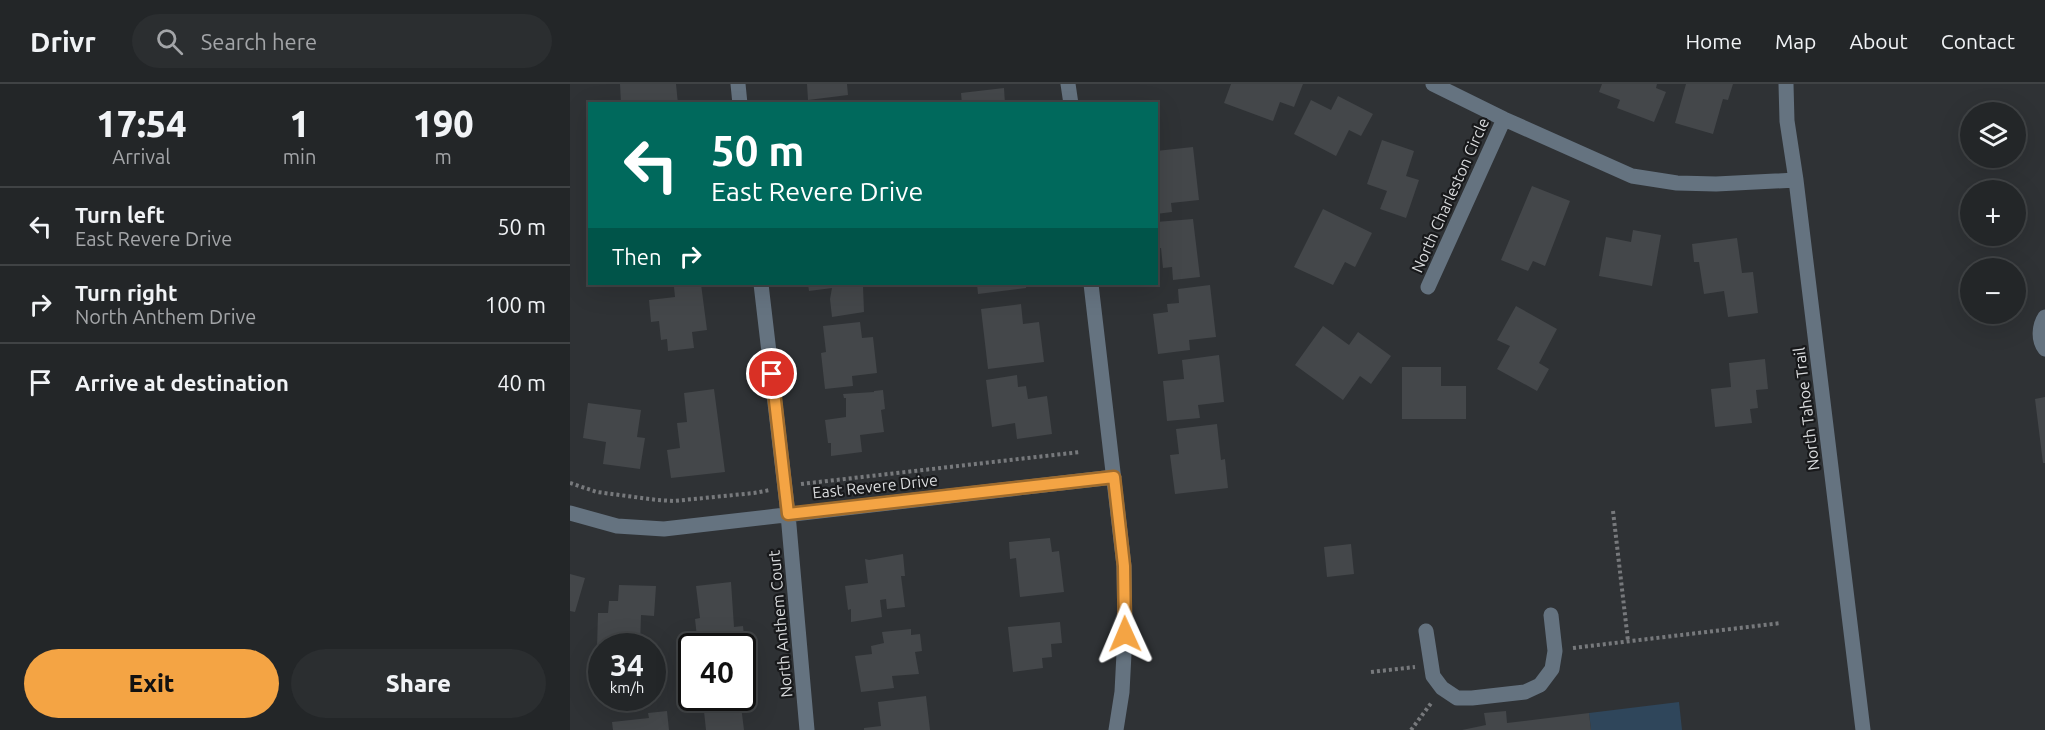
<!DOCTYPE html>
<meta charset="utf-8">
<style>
:root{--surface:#232628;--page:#2b2e30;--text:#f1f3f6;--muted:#a3a5a8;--line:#404345;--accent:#f4a444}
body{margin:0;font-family:Ubuntu,sans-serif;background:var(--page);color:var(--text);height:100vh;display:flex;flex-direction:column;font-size:22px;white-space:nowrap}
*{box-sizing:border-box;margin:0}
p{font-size:20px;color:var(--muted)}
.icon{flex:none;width:33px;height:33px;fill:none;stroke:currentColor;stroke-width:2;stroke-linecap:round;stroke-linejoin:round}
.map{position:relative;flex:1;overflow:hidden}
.side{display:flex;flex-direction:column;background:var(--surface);width:570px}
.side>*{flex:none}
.banner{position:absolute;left:18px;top:18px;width:570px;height:183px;border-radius:0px;box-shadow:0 6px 24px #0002,0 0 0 2px var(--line);background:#00695c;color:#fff;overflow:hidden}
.fabs{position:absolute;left:1390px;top:18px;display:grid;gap:12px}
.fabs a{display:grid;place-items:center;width:66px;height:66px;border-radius:50%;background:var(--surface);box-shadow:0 6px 24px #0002,0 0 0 2px var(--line);font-size:30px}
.speed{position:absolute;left:18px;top:549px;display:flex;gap:12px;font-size:30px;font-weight:700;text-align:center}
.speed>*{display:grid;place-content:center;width:78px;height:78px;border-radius:50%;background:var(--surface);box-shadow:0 6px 24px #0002,0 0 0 2px var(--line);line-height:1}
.speed small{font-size:15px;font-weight:400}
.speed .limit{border:3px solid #111;border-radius:9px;background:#fff;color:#111}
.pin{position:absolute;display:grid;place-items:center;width:51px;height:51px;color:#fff;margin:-26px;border:3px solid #fff;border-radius:50%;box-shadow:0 2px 6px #0007}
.me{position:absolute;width:66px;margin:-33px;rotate:359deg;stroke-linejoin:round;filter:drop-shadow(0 0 4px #0008)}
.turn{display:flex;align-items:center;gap:21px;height:126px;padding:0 24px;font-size:27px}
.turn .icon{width:78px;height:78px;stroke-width:2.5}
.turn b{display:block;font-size:42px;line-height:51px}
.then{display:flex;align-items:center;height:57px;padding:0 24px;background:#0003;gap:12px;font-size:22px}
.eta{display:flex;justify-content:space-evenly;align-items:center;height:102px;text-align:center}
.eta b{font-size:36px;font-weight:800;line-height:42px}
.primary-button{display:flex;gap:12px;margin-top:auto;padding:12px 24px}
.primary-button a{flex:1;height:69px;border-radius:36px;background:var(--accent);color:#111;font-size:24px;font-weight:800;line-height:69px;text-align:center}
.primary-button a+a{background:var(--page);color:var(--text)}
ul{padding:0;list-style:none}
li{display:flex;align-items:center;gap:18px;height:78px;padding:0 24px;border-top:2px solid var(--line)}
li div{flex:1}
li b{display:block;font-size:22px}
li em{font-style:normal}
header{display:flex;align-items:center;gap:36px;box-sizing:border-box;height:84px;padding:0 30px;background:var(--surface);border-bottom:2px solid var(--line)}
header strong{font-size:28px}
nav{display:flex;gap:33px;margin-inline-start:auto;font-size:21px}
.search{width:420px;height:54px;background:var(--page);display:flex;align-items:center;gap:15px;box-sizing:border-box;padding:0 21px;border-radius:33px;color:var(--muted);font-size:22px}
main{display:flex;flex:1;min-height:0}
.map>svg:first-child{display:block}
.green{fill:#2f465b}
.building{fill:#44474a}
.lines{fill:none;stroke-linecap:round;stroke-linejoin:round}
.path{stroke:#77797c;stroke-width:4;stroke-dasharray:3 3;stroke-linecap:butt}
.minor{stroke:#657380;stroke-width:15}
.route-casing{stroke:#9f6b2c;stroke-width:15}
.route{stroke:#f4a444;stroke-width:10}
.labels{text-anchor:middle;stroke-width:4.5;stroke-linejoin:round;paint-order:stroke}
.street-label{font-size:16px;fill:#d9dbdd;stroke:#18191b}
</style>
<header>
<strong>Drivr</strong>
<div class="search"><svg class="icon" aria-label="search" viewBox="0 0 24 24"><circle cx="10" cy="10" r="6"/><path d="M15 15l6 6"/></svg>Search here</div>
<nav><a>Home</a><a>Map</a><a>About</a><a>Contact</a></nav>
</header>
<main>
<section class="side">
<div class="eta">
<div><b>17:54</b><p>Arrival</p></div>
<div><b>1</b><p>min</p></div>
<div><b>190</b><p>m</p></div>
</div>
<ul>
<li><svg class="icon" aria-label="left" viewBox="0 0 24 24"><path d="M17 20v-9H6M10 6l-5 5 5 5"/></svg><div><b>Turn left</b><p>East Revere Drive</p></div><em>50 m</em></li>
<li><svg class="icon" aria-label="right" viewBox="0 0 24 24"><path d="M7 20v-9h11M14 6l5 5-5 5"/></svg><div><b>Turn right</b><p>North Anthem Drive</p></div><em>100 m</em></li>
<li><svg class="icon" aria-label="arrive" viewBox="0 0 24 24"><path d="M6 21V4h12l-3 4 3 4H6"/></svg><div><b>Arrive at destination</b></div><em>40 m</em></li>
</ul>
<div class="primary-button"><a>Exit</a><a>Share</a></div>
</section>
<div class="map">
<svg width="1475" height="646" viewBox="0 0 1475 646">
<rect width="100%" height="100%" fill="#2f3235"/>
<path class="green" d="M1109,618L1112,646H1021L1019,629Z"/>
<path class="building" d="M50,0H106L108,20H51Z
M237,0H277L278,11L238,16Z
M661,0H733L724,23L710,18L703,37L654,19Z
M1032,0H1087L1086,4L1096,8L1084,38L1047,24L1050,16L1029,8Z
M1116,0H1163L1158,16L1153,15L1143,50L1105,39Z
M434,4L435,20H392L391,9Z
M768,12L803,30L791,52L779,46L766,72L724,50L741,16L761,26Z
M812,56L844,67L836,92L849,96L836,134L810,125L817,107L797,100Z
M623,63L629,116L601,119L602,128L586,130V67Z
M962,102L1000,117L975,182L963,177L958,187L931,176Z
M753,125L802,149L785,183L775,178L763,201L724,183Z
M623,135L630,193L603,196L602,183L593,184L591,164H586V138Z
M1063,146L1091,151L1082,202L1029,192L1036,153L1061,158Z
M1167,154L1172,189L1183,188L1188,229L1158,233L1154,207L1134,210L1129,178H1124L1122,160Z
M131,200L137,246L122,248L124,264L98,267L97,255L91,256L89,237L81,238L79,216L105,213L104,203Z
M238,200H302V201L293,202L294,228L262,233L260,215L262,204L239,207Z
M407,200H456V204L408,210Z
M640,201L646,253L619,256L620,266L588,270L583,230L598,228L597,220L609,219L608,205Z
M451,220L453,240L469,238L474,278L418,285L411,225Z
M946,222L987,245L969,279L979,285L967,307L927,285L940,262L927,256Z
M290,238L292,254L303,253L307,289L282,292L283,302L255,305L251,269L256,268L253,242Z
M753,242L779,261L788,248L821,272L801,300L790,292L773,316L725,281Z
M649,271L654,318L628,321L630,334L597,337L593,297L614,295L612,276Z
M1195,275L1198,305L1186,306L1188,324L1180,325L1182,339L1145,343L1141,305L1161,303L1159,279Z
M832,283H871V302H896V335H832Z
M447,291L448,303L456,302L458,315L477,312L482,350L447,355L445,339L422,343L416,296Z
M144,305L155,388L101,394L97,366L110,364L107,339L117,338L114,309Z
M313,306L315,325L311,326L314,348L290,351L292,368L261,372V359H258L255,336L276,333V314H274L273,310L304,308V307Z
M1475,313V379H1473L1465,315Z
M18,319L71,326L67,353L75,354L70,385L33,380L36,358L13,354Z
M647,340L651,376L655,375L658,404L605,410L600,371L609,370L606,345Z
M480,454L482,468L489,467L494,508L450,513L446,474L440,475L439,458Z
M781,460L784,490L757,493L754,463Z
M333,470L335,492H331L335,523L317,525L316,515L310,516L312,533L281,538V525L278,526L275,502L298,499L295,475L299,476Z
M0,490L15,494L5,528L0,527Z
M161,498L164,543L173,542L177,579H172V562H145L144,551L127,553L125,535L130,534L126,502Z
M49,501L86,502L84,532L71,531L70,562H32V565L27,564L28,529H38L39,517H48Z
M490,538L492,559L481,560L482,573L472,574L473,584L443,588L438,543Z
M341,545V551L350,550L352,567L345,568L349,590L322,592L324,604L291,608L285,572L302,570L301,562L314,559L312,548Z
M356,612L360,646H294V644L311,642L308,618Z
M170,614L174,646H136L133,618Z
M97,627L99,646H43L42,638L79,634L78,629Z
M936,627L937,639L1019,629L1021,646H892L916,641L914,629Z"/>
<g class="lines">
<path class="path" d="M0,399L27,408L87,416L104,417L184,409L200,406
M231,400L510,368
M1043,427L1058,557
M1003,564L1211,539
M801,588L845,583
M841,646L862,618"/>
<path class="minor" d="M168,0L170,20
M498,0L501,20
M863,0L934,35L1062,92L1107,99L1146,100L1226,96
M1216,0L1217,37L1226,96L1293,646
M191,200L218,430L237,646
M521,200L554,482L555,550L552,608L546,646
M858,203L934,35
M1475,233C1469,242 1468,256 1475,265
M0,429L47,442L94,445L544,393
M856,547L863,592L872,604L887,614H902L955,608L970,601L982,585L985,567L981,531"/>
</g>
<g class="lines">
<g class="route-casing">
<path id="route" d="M202,290L218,430L544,393L554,482L555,550"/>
</g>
<use href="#route" class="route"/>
</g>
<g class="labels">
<g class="street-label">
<text transform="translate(880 111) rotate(-66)" y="6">North Charleston Circle</text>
<text transform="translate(1236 325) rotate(-97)" y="6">North Tahoe Trail</text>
<text transform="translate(305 402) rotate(-6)" y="6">East Revere Drive</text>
<text transform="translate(210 540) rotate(-95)" y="6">North Anthem Court</text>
</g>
</g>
</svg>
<div class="fabs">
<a><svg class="icon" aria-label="layers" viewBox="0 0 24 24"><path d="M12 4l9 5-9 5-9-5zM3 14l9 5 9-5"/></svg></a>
<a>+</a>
<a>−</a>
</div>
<div class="speed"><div>34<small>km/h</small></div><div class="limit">40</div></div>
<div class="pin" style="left:202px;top:290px;background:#d93025"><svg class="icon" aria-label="arrive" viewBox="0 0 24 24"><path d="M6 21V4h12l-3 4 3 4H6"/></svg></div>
<svg class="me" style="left:555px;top:550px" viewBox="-20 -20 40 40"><path d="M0-17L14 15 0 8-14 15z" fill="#f4a444" stroke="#fff" stroke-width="4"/></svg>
<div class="banner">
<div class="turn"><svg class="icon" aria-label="left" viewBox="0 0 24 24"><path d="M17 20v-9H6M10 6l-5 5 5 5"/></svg><div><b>50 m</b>East Revere Drive</div></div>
<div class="then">Then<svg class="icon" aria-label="right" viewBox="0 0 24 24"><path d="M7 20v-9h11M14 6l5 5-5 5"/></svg></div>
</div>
</div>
</main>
